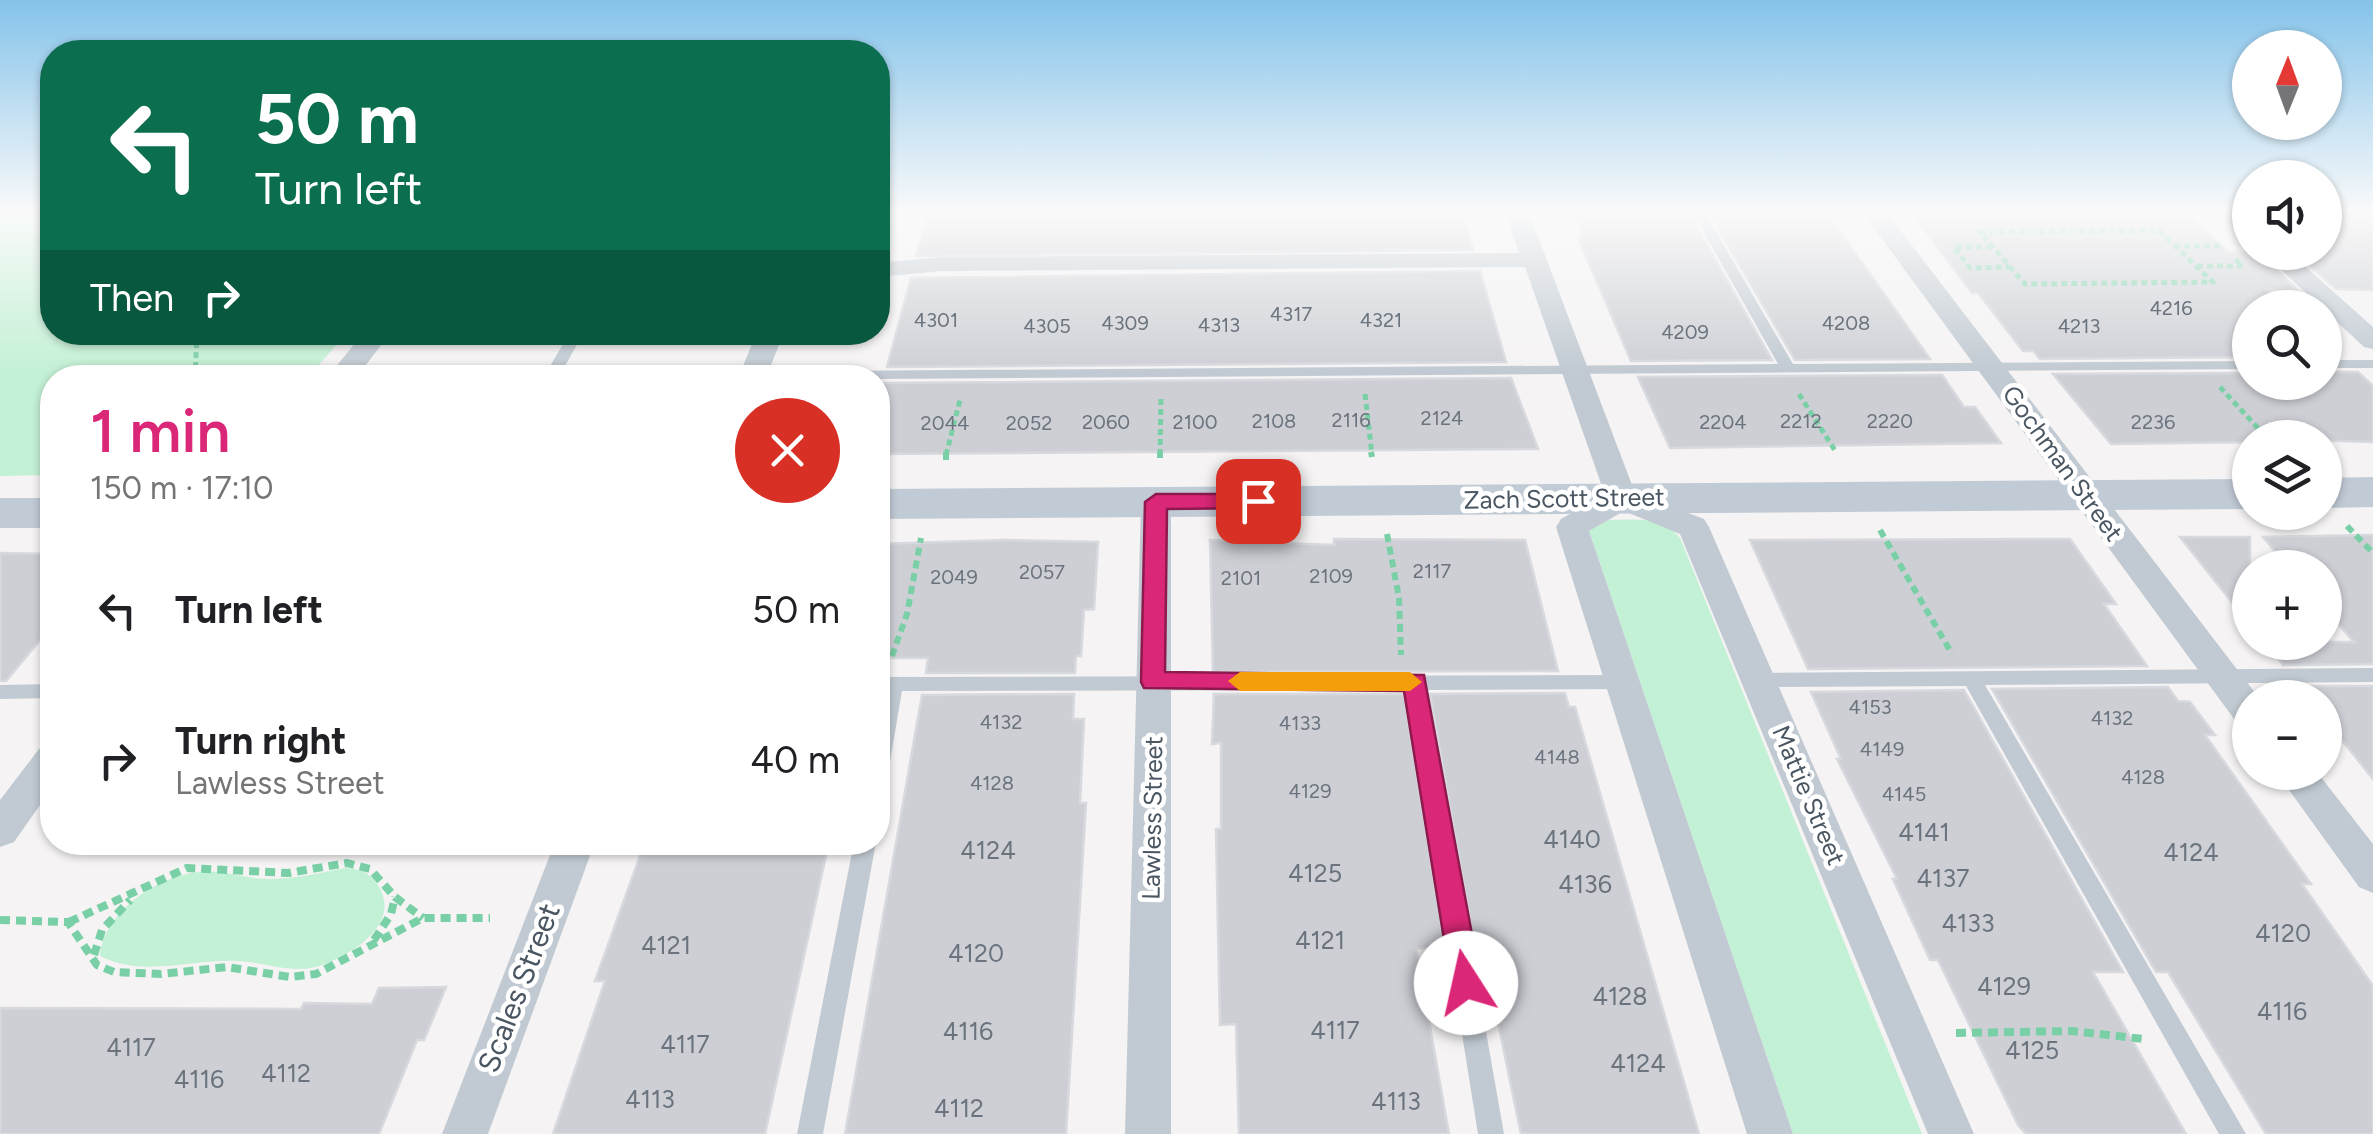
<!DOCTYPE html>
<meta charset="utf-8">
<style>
:root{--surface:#fff;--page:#f6f6f6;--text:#202124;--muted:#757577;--accent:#db2777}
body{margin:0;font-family:Figtree,sans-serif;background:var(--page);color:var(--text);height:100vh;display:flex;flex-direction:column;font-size:38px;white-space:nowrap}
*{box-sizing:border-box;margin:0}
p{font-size:32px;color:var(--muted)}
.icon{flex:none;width:55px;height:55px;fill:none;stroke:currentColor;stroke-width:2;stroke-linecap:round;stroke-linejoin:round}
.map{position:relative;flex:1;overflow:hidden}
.details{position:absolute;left:40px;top:365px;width:850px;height:490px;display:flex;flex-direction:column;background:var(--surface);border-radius:40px;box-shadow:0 2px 8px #0004}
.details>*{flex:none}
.banner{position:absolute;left:40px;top:40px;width:850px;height:305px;border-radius:40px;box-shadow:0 2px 8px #0004;background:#0b6e4f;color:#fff;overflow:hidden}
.needle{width:65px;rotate:1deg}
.controls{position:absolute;left:2232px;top:30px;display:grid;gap:20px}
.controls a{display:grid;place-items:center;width:110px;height:110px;border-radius:50%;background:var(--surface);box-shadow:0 2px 8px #0004;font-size:50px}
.pin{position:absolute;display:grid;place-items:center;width:85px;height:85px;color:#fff;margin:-42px;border-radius:20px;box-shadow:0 5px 15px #0006}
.me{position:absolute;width:110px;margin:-55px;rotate:350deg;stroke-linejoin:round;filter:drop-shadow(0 0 8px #0008)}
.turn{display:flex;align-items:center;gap:35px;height:210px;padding:0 50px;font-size:45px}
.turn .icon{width:130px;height:130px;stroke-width:2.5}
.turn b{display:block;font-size:70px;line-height:85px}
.then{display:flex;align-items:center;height:95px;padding:0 50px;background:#0003;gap:20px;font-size:38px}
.round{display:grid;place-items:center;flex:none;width:105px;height:105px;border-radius:52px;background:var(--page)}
.head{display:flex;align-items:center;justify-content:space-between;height:170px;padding:0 50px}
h1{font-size:60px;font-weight:600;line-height:75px;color:var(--accent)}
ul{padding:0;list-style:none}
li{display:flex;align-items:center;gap:30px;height:150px;padding:0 50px}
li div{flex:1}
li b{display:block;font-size:38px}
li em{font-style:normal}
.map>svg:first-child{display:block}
.green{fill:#c3f1d5}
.building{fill:#cdcfd5;stroke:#d7d9de;stroke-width:2.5}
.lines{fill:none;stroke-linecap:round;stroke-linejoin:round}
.path-far2{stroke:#7ad0a6;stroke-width:5;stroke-dasharray:6 4;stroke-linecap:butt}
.path-far1{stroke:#7ad0a6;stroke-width:6;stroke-dasharray:8 5;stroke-linecap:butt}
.path{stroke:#7ad0a6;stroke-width:8;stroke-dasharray:10 6;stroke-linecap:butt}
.lane{fill:#c1cad2;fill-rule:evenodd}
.street{fill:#c1cad2;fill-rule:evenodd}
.secondary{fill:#c1cbd6;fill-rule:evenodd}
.route{fill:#db2777;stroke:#8e194d;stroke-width:2.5}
.slow{fill:#f59e0b}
.labels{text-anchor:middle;stroke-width:9;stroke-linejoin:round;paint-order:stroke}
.number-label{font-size:20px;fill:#6b747e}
.street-label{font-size:25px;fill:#4a5661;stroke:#fff}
.near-number-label{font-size:25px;fill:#6b747e}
.near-street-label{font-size:30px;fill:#4a5661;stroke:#fff}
</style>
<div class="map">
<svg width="2373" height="1134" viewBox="0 0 2373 1134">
<rect width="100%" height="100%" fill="#f5f3f3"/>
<path class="green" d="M0,213H52V332L347,333L308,377L52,378V475L0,476Z
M1608,520C1634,520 1661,515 1680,538L1922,1134H1793L1589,531Z
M345,868C360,869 369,872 378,885C401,922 358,950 328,963C296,977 269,962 237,961C190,959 144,978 100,956C104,912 157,876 199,872C223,869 245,879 269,879C294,879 320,873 345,868Z"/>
<path class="building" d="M928,213H1462L1473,250L916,256Z
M1576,213H1689L1772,360L1631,361L1578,238H1582Z
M1709,213H1827L1930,359L1795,360Z
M1922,213H2185L2228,252H2258L2296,289H2267L2288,308H2250V357L2040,359L2033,351H2023L1978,293H1972L1913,215Z
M2325,213H2373V290L2336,289L2295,252H2325Z
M1480,271L1506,362L887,367L911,278Z
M2325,372H2358L2373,386V442L2250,438V442L2111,444L2053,374L2250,373V382H2325Z
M1942,375L1964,407H1975L2001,443L1670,448L1638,377Z
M1511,378L1538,449L878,454V399L883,383Z
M2373,535V664L2283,665L2265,642H2354L2325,609V568H2289L2263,537Z
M2180,537H2250V625Z
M1334,539L1525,540L1558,671L1213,672L1210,540L1334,545Z
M2070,539L2116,604H2104L2147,666L1808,669L1750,540Z
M1006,540L1098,542L1094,609L1084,610L1081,656H1076L1075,673H926L928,658H878V544Z
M0,553L52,554V638H42L6,681H0Z
M2300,686H2373V779L2325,719V698H2309Z
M2168,687L2178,701L2190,702L2215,735H2205L2311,884H2302L2373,986V1134H2266L2168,972H2156L1992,689Z
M1964,690L2123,972H2093L2186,1134H2026L2018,1125L1938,960H1930L1893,879H1897L1837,759H1841L1811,692Z
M1565,693L1569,707H1575L1699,1134H1521L1483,950L1475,949L1430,694Z
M1074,694L1073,719H1084L1080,803H1086L1066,1134H845L922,695Z
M1214,694H1404L1445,949L1416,948L1449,1134H1239L1236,1024L1220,1025L1216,829H1221V743L1212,744Z
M645,842H759L757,851H827L765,1134H553L605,981H595Z
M446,987L424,1040H417L379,1134H0V1008L301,1009L304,1003L372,1004L379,988Z"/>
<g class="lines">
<path class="path-far2" d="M2159,231L2213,282L2025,284L1980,232Z
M2174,246H2222
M1992,247H1954L1970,268L2009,267
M2197,266H2243L2234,258
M195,378L197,332
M2220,387L2267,438
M1365,394L1372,455
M1799,394L1836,452
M946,455L960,400
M1160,455L1161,395"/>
<path class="path-far1" d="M946,452V460
M1371,452L1372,457
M1160,458V452
M2347,526L2373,553
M1880,530L1952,654
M1387,534L1399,598L1401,655
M892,656L907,614L921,538"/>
<path class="path" d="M0,920L68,922L97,965L114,972L161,974L227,967L290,977L316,974L423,918H490
M69,922L187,868L288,873L347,863L370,869L395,897L423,918
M374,940L391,914L395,897
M94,955L102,930L130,900
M1956,1033L2072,1031L2144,1039"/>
<path class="lane" d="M1693,213H1705L1793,364L2250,361V369L878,379L448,378L455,373H546L570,332H584L561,373L1778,364Z
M2325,360H2373V368H2325Z
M2373,668V682L1985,685L2246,1134H2219L1966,686L1761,687L1754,685L1751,680L1754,675L1761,673Z
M1626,675L1633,677L1636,682L1633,687L1626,689L1426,690L1504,1134H1478L1407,690L902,691L888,773L885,779L878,781V721L883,691H878V677Z
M52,684V698L0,699V685Z
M854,842H876L823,1134H797Z"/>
<path class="street" d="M1505,213H1529L1635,493L1704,519L1709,527L1974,1134H1928L1680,534L1624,511L1589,531L1793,1134H1747L1556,527L1561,519L1605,495L1525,267L942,271L878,277V263L942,257L1519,253Z
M1863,213H1887L2259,698H2250V727L2237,723Z
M2218,213H2244L2250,218V238L2242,236Z
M2262,252H2289L2373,327V349L2364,347Z
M364,332H391L356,378H327Z
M757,332H784L766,378H738Z
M1156,491L1167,494L1171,501V1134H1125L1141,501L1145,494Z
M52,745V788L14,842L0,847V800L39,749Z
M2276,772H2317L2373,844V893L2359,887Z
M555,842H595L488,1134H442Z"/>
<path class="secondary" d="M2373,477V507L2325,508V478Z
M2250,479V509L878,519V489Z
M0,498H52V528H0Z"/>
</g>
<linearGradient id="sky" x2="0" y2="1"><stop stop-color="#85c3ea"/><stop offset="0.57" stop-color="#fafafa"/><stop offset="1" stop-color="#fafafa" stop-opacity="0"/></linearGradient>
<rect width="2373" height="372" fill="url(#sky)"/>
<path class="route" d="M1156,494H1258L1269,501L1258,508L1167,509L1165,672L1424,675L1481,983L1476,993L1466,997L1455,993L1451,983L1404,691L1144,688L1141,682L1145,502Z"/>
<path class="slow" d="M1240,672H1410L1422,682L1410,691H1240L1228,681Z"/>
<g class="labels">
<g class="number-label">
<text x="2171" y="315">4216</text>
<text x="1291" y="321">4317</text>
<text x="936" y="327">4301</text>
<text x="1381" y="327">4321</text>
<text x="1125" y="330">4309</text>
<text x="1846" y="330">4208</text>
<text x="1219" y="332">4313</text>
<text x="1047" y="333">4305</text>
<text x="2079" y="333">4213</text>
<text x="1685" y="339">4209</text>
<text x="1442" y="425">2124</text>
<text x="1351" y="427">2116</text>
<text x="1274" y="428">2108</text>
<text x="1801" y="428">2212</text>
<text x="1890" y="428">2220</text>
<text x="1106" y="429">2060</text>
<text x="1195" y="429">2100</text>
<text x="1723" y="429">2204</text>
<text x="2153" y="429">2236</text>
<text x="945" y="430">2044</text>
<text x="1029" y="430">2052</text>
<text x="1432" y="578">2117</text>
<text x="1042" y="579">2057</text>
<text x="1331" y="583">2109</text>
<text x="954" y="584">2049</text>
<text x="1241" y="585">2101</text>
<text x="1870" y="714">4153</text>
<text x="2112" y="725">4132</text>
<text x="1001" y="729">4132</text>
<text x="1300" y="730">4133</text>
<text x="1882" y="756">4149</text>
<text x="1557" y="764">4148</text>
<text x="2143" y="784">4128</text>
<text x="992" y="790">4128</text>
<text x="1310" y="798">4129</text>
<text x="1904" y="801">4145</text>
</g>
<g class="street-label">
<text transform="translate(2063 463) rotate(54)" y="9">Gochman Street</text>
<text transform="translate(1564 498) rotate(-1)" y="9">Zach Scott Street</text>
<text transform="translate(1809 795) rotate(67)" y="9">Mattie Street</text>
<text transform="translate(1152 818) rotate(-89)" y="9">Lawless Street</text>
</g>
<g class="near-number-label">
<text x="1924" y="841">4141</text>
<text x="1572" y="848">4140</text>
<text x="988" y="859">4124</text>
<text x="2191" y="861">4124</text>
<text x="1315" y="882">4125</text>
<text x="1943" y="887">4137</text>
<text x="1585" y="893">4136</text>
<text x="1968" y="932">4133</text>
<text x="2283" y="942">4120</text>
<text x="1320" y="949">4121</text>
<text x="666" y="954">4121</text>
<text x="976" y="962">4120</text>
<text x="2004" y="995">4129</text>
<text x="1620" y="1005">4128</text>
<text x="2282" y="1020">4116</text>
<text x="1335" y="1039">4117</text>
<text x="968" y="1040">4116</text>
<text x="685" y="1053">4117</text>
<text x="131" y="1056">4117</text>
<text x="2032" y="1059">4125</text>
<text x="1638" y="1072">4124</text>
<text x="286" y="1082">4112</text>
<text x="199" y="1088">4116</text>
<text x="650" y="1108">4113</text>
<text x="1396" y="1110">4113</text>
<text x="959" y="1117">4112</text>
</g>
<g class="near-street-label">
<text transform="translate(519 988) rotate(-69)" y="10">Scales Street</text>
</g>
</g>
</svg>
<div class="controls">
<a><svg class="needle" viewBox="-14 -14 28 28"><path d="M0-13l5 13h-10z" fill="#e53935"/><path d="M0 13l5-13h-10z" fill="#757577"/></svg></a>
<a><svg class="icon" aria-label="sound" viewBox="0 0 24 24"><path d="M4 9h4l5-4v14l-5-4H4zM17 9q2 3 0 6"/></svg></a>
<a><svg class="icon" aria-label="search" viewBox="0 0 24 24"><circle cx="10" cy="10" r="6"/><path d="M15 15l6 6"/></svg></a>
<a><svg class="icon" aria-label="layers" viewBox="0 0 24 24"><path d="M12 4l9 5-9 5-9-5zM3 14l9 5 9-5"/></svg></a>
<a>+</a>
<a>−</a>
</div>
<div class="pin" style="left:1258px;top:501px;background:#d93025"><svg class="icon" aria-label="arrive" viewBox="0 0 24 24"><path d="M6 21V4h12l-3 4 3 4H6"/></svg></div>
<svg class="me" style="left:1466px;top:983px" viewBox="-20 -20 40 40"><circle r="19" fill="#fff"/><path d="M0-13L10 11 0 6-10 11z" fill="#db2777"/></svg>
<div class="banner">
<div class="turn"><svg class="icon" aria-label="left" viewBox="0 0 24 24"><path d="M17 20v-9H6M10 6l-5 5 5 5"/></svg><div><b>50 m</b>Turn left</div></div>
<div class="then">Then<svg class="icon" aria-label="right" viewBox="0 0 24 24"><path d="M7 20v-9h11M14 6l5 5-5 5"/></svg></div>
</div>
<section class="details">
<div class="head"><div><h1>1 min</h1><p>150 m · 17:10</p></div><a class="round" style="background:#d93025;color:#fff"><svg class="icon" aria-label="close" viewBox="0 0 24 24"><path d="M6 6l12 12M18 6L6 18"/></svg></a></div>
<ul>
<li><svg class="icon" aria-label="left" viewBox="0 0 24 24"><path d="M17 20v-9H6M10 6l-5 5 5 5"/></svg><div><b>Turn left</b></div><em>50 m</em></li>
<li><svg class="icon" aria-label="right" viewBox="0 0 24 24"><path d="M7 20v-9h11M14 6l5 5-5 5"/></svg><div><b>Turn right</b><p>Lawless Street</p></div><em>40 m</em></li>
</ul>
</section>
</div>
